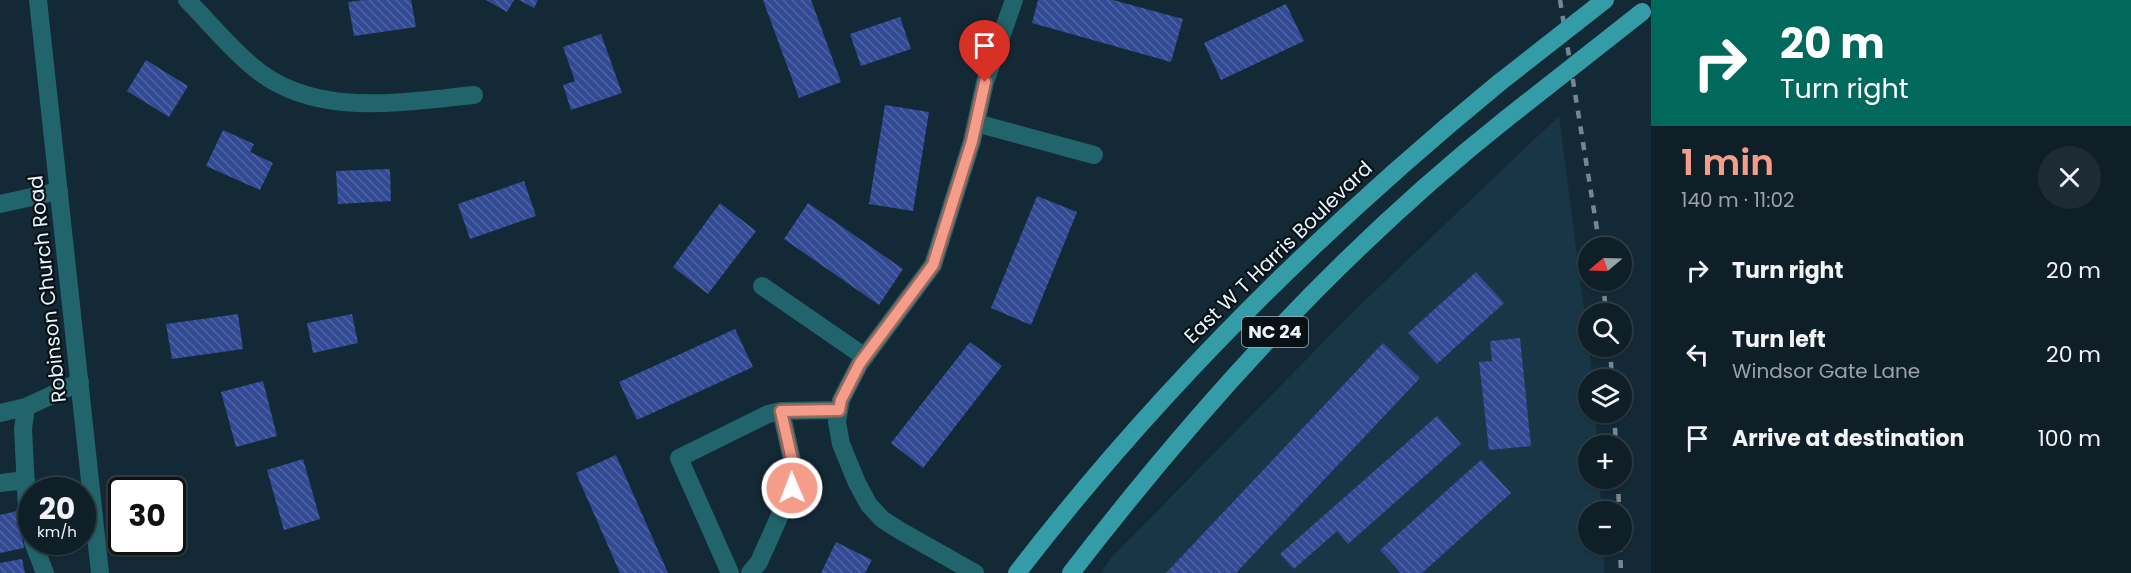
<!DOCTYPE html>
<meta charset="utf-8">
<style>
:root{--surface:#0f1f28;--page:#1d2c34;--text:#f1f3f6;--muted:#9ba2a8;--line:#2f3d45;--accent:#f49d8b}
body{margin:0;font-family:Poppins,sans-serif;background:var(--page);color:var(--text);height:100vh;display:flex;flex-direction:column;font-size:22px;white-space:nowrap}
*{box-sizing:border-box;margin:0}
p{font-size:20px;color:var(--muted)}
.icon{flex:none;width:33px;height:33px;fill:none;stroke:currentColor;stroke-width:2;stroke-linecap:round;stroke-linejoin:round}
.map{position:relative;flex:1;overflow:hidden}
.panel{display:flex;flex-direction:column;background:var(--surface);width:480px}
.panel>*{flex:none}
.guide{background:#00695c;color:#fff;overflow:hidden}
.needle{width:39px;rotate:251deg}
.buttons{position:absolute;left:1578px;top:237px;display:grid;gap:12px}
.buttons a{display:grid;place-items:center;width:54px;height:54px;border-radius:50%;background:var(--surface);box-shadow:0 2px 4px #0004,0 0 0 2px var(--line);font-size:30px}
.speed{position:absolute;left:18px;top:477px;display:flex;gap:12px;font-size:30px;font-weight:700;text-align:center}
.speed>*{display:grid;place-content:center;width:78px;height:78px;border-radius:50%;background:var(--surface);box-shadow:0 2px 4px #0004,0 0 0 2px var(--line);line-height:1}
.speed small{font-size:15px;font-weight:400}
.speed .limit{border:3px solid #111;border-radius:9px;background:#fff;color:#111}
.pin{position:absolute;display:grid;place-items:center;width:51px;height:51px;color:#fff;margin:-62px -26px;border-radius:50% 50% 50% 0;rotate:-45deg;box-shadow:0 0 6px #0007}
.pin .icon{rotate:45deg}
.me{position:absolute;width:66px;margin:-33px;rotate:359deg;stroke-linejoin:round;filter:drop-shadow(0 0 4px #0008)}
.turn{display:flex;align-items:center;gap:21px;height:126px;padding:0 30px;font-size:27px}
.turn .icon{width:78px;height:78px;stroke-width:2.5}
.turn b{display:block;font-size:42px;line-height:51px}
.round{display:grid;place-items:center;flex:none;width:63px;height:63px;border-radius:32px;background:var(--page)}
.summary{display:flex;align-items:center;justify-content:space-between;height:102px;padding:0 30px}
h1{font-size:36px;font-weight:600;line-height:45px;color:var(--accent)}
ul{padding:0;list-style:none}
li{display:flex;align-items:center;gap:18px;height:84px;padding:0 30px}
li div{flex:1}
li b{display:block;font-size:22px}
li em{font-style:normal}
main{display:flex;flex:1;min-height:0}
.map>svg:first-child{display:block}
.built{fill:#193646}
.building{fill:url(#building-back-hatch)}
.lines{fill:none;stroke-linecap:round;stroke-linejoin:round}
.minor{stroke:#21646b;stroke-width:18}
.major{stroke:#339ca7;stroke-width:18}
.rail{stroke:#768792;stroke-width:4.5;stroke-dasharray:8 8;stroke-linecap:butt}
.major-bridge{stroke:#339ca7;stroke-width:18}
.route-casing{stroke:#9f665a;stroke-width:15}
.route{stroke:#f49d8b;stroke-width:10}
.labels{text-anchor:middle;stroke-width:4.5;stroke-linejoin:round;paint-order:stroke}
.shield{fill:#081116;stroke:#a6b1b9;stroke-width:1.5}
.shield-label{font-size:18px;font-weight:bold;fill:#e9f6ff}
.street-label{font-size:20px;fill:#e9f6ff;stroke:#081116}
</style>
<main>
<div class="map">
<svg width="1651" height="573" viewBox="0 0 1651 573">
<defs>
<pattern id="building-back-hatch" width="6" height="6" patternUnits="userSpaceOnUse" patternTransform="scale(1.5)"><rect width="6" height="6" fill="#324994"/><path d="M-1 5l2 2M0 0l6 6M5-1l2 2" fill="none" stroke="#5064a4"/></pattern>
</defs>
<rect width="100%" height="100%" fill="#142936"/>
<path class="built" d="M1559,116L1591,363L1593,379L1588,380V412L1595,413L1597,445L1588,446V478L1599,479L1602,511L1588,512V544L1604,545V573H1101L1111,558L1357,308Z"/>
<path class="building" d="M364,0H411L416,27L354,36L348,2Z
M486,0H514L507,12Z
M519,0H538L534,8Z
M763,0H811L841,82L799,98Z
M1038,0H1113L1183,19L1171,62L1032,23Z
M1286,4L1304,41L1221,80L1204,43Z
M900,17L911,49L861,66L850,34Z
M601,34L622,93L571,110L563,85L575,81L563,47Z
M146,60L188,86L169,117L127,91Z
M885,105L929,112L913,211L869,204Z
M223,130L254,144L250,152L273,163L260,190L206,166Z
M390,169L391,201L338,204L336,171Z
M524,181L536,216L470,239L458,204Z
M1037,196L1077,212L1031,325L991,308Z
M720,203L756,231L708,294L673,267Z
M808,203L903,269L879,305L784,239Z
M1476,272L1504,303L1437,364L1408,333Z
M238,314L243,349L172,359L166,324Z
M352,314L358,343L313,353L307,323Z
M735,329L753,367L637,420L619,382Z
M1520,338L1531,446L1489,450L1479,362L1492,361L1490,341Z
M970,342L1002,366L923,468L891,443Z
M1383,343L1420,378L1236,573H1166Z
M263,381L277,436L236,447L221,392Z
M1437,416L1461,444L1348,544L1337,531L1294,569L1280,554Z
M616,455L668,573H620L576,473Z
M303,459L320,519L284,530L267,470Z
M1481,460L1511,493L1422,573H1401L1380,550Z
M17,511L24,548L0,553V515Z
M836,542L872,560L865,573H821Z
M22,559L25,573H0V563Z"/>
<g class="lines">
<path class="minor" d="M38,0L100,573
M187,0C209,22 229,47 252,66C313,119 401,102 474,95
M976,123L1094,155
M0,204L59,191
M762,286L865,357
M0,413L26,407
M0,483L26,480
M32,537L28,528L23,429L26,407L80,382
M33,542L45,573
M730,573L679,458L768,414L781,411L839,410
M750,573L759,562L792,488V460L781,411
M975,573L899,530L882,519L869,505L857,483L841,444L837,422L841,400L860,363L933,265L972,141L985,82L1014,0"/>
<path class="major" d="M1017,573C1157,391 1321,229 1499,83
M1071,573C1200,406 1341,250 1506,119"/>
<path class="rail" d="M1560,0L1600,248
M1603,280L1606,314
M1610,346L1612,380
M1614,412L1616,446
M1618,478L1619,512
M1620,544L1621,573"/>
<path class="major-bridge" d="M1499,83L1605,0
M1506,119L1642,12"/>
</g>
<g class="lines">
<g class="route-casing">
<path id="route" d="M792,488V460L781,411L839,410L841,400L860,363L933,265L972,141L985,82"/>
</g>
<use href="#route" class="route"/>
</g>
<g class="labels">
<rect class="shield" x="1242" y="317" width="66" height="30" rx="4.5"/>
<g class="shield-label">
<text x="1275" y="338">NC 24</text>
</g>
<g class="street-label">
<text transform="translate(1278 252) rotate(-44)" y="7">East W T Harris Boulevard</text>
<text transform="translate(47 289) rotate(-96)" y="7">Robinson Church Road</text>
</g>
</g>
</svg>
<div class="buttons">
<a><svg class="needle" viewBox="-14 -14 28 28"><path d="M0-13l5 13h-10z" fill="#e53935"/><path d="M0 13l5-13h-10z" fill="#9ba2a8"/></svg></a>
<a><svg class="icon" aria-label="search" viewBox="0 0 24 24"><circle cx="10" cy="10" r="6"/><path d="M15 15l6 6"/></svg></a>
<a><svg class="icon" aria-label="layers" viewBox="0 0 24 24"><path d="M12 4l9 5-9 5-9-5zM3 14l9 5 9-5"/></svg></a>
<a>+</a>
<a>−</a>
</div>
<div class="speed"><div>20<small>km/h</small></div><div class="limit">30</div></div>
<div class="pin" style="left:985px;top:82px;background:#d93025"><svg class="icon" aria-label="arrive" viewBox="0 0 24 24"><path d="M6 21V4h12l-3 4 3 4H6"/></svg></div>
<svg class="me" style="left:792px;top:488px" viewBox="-20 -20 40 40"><circle r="17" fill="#f49d8b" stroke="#fff" stroke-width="3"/><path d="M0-11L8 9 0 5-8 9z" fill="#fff"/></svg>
</div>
<section class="panel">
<div class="guide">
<div class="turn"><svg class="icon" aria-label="right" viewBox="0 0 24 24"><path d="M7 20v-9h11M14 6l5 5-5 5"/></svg><div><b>20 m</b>Turn right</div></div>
</div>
<div class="summary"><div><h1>1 min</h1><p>140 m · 11:02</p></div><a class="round"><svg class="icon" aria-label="close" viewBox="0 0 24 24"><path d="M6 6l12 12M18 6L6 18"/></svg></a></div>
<ul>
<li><svg class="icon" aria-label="right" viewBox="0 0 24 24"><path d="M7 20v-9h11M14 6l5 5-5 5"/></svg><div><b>Turn right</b></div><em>20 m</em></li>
<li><svg class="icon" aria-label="left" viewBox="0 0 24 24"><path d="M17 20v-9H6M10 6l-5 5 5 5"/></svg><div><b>Turn left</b><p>Windsor Gate Lane</p></div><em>20 m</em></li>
<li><svg class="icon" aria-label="arrive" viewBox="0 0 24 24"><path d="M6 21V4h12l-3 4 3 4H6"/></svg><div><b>Arrive at destination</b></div><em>100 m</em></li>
</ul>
</section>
</main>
